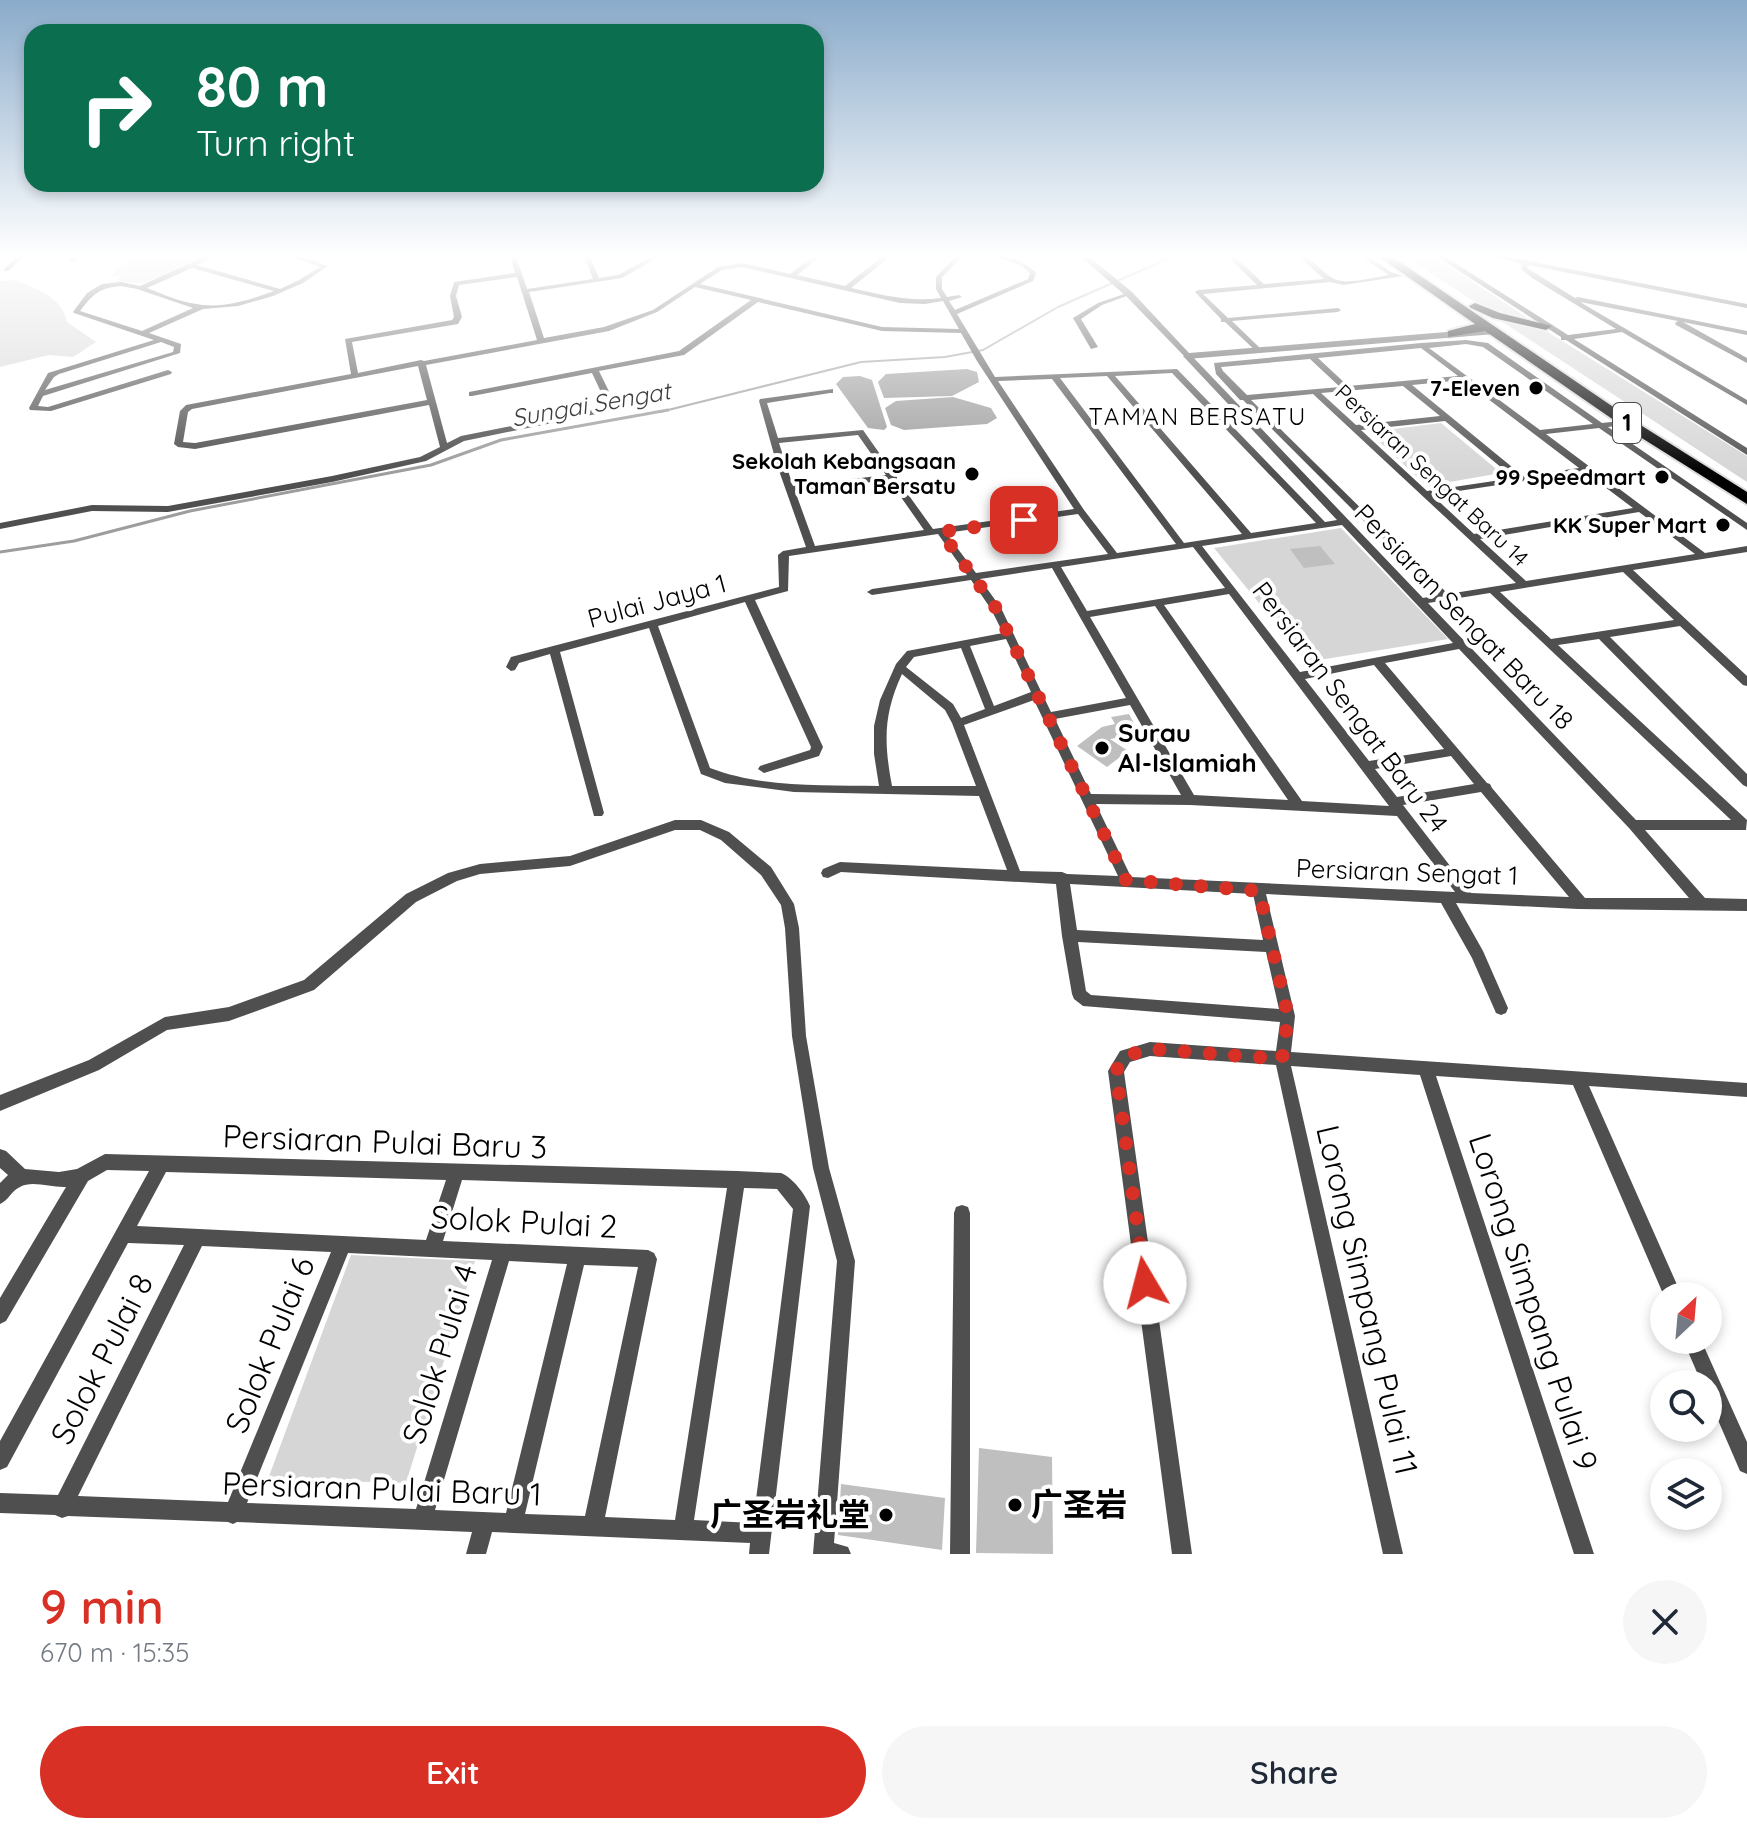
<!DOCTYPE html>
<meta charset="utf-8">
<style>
:root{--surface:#fff;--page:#f6f6f7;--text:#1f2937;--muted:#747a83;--accent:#d93025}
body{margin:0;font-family:Quicksand,"Noto Sans SC",sans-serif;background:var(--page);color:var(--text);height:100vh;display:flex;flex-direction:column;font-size:30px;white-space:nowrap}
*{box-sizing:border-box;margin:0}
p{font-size:26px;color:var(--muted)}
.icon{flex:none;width:44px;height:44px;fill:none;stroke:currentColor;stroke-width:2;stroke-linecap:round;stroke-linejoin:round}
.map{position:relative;height:1554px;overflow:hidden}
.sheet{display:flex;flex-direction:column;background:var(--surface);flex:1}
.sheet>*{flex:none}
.top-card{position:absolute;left:24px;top:24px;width:800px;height:168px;border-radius:24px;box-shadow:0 4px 12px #0003;background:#0b6e4f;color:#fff;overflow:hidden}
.needle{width:52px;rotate:26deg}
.controls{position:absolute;left:1650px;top:1282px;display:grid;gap:16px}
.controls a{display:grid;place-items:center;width:72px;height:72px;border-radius:50%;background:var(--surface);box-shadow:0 4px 12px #0003;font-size:40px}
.pin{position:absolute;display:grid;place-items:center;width:68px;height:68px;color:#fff;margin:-34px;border-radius:16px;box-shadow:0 4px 12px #0006}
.me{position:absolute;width:88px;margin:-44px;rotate:352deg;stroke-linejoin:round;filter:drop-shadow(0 0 6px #0008)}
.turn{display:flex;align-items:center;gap:28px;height:168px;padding:0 40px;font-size:36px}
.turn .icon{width:104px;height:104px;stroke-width:2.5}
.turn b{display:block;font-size:56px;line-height:68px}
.round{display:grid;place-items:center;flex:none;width:84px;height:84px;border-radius:42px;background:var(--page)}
.summary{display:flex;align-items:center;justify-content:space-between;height:136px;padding:0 40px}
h1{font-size:48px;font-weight:600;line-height:60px;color:var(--accent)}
.action{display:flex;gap:16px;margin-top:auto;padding:16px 40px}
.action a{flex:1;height:92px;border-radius:48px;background:var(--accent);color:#fff;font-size:32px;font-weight:600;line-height:92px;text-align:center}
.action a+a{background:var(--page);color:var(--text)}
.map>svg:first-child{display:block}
.green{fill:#d6d6d6}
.water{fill:#9d9d9d}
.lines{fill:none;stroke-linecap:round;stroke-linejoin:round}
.stream-far1{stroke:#9d9d9d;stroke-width:2}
.stream{stroke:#9d9d9d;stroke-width:3}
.building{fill:#bfbfbf}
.trunk-casing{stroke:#dbdbdb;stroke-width:4}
.minor{fill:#4f4f4f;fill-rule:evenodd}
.tertiary{fill:#4f4f4f;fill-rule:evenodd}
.trunk{fill:#000;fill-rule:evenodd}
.route{stroke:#d93025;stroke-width:14;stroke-dasharray:0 25.2}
.poi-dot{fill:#000;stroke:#fff;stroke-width:3}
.labels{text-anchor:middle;stroke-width:8;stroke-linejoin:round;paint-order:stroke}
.far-poi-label{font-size:22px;font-weight:bold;fill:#000;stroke:#fff;text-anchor:end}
.far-street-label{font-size:22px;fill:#000;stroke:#fff}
.far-water-label{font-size:24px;font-style:italic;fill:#3e3e3e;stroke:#fff}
.far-neighbourhood-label{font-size:24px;letter-spacing:2px;fill:#000;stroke:#fff}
.shield{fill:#fff;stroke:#4c4c4c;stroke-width:2}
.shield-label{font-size:24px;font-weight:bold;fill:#000}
.street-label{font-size:26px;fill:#000;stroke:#fff}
.poi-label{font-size:26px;font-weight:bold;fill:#000;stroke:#fff;text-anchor:start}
.near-street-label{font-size:32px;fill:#000;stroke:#fff}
.near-poi-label{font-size:32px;font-weight:bold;fill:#000;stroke:#fff;text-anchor:start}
</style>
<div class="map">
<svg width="1747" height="1554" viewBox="0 0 1747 1554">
<rect width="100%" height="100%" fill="#fff"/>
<path class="green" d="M208,256L144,283L115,282L122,275L110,276L129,259Z
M1404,256H1434L1533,322L1489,311Z
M15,280C37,289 61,296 67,322L96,342L73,357L49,355L0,367V281Z
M1495,317L1538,326L1747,456V482Z
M1441,423L1501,473L1427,486L1369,432Z
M1341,528L1448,639L1307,662L1214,548Z
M351,1255L475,1261L406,1483L268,1479Z"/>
<path class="water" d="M967,369L977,372L979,382L952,396L884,398L878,382L886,374Z
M860,376L872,380L887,427L884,430L868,428L836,384L843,377Z
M953,397L991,408L997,418L987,424L904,430L891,425L885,408L896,401Z"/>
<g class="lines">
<path class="stream-far1" d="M660,412L861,362L945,357L983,350L1058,307L1174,256"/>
<path class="stream" d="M0,552L74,541L190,511L431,465L501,440L668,410"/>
</g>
<path class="building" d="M1320,546L1335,564L1304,568L1290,549Z
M1129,714L1140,734L1110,739L1128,751L1107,767L1077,746L1102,727L1115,724L1111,717Z
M979,1448L1052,1457L1053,1554L976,1553Z
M841,1484L945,1498L942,1550L838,1535Z"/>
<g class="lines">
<g class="trunk-casing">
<path id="trunk" d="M1378,256H1391L1631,419L1747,492V504L1621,425L1485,331L1448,337V331L1475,324Z
M1475,303L1500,313L1552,326L1546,330L1493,318L1471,308L1469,306Z"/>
</g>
<path class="minor" d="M18,256H25L8,271H4V269Z
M72,256H79L73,262H69Z
M206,256H215L197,265L280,289L299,280L320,267L290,256H301L328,266L303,283L273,296L238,306L203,309L149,333L181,344L180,353L43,396L38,406L48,407L168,370L172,372L171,374L51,411L30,410L29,408L48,373L154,340L74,313L73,312L87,293L102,284L121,282L140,286ZM192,268L274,291C250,300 222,309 197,304C179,302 163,294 147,288ZM121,286L137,289L193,308L142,331L80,311C93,294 99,288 121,286ZM161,342L174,347L173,352L45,390L54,377L59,374Z
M510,256H516L527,289L593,279L584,256H590L599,278L618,275L653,256H661L622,278L529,292L544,338L604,327L653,310L718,267L742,263L790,274L813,256H821L797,275L845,286L883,256H891L851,288C882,295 909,302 941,298L936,289V277L956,256H963L942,277V289L947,297L959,295L962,297L949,301L955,310L1028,279L1030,273L1022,266L995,256C1011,256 1025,262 1036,273L1033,281L957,314L995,377L1177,369L1325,522L1337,520L1183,356L1190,354L1423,598L1438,595L1243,400H1240L1216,374L1214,363L1421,343L1466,340L1488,343L1602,423L1629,420V424L1608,427L1747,523V530L1599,428L1546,434L1705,553L1747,546V552L1633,570L1747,676V686L1743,685L1680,626L1610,637L1747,774V787L1743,785L1599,639L1558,645L1747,820L1746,830H1645L1705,898L1747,899V911L1578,909L1456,903L1483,951L1508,1008L1506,1013L1501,1015L1496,1013L1472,958L1441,903L1266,894L1295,1016L1291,1052L1747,1083V1097L1589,1086L1682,1296H1664L1573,1085L1436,1076L1594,1554H1574L1420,1075L1291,1066L1403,1554H1383L1276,1065L1150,1056L1130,1062L1124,1072L1192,1554H1172L1108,1071L1120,1051L1150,1042L1276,1051L1280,1022L1083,1006L1074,999L1072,994L1062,936L1056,884L841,872L828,878L823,877L821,873L823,869L840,862L1007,870L979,796L794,792L725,783L701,774L649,628L560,652L604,813L602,816H594L550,654L519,663L515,670L511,671L506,667L511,657L779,587L778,555L783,551L806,547L777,465L759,401L760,399L833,389V393H830L767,403L778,438L863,430L894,474L897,475V479L933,529L1074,509L977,361L961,333L882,331L758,302L684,355L599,371L617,408L616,410L464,441L426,461L332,482L168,512L92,511L0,529V523L92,505L168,506L332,476L420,457L440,447L429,405L195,449L178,447L174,444L180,411L186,405L351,374L345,339L452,320L454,317L450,296L454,282L515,273ZM742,267L900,303L925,304L943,301L959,329L882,327L700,284L722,270ZM517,277L537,340L424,361L421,360L358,373L352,342L458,324L462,317L456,296L459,285ZM695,287L751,300L679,351L469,392V396H472L592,373L608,407L461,436L447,443L426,365L609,331L657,312ZM1466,344L1483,347L1593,424L1540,430L1429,348ZM1421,348L1458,376L1348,386L1318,358ZM1310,359L1340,387L1247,395L1223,371L1221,367ZM418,366L427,400L195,443L183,442L188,412L192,409ZM1172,373L1316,523L1251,533L1115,376ZM1107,376L1242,534L1184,543L1060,378ZM1052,379L1176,544L1117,553L1084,510L998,381ZM1463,380L1579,468L1523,476L1412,385ZM1403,386L1440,416L1356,425L1321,393ZM1313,394L1516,583L1448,594L1251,400ZM1445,421L1514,478L1427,491L1361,430ZM858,435L886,475L793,486L779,443ZM1585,472L1633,508L1474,534L1432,495ZM889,480L924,530L815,546L795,491ZM1639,512L1695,554L1526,581L1480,539ZM1078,514L1108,554L976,573L946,533ZM1342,525L1453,643L1300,672L1202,546ZM938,534L967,575L872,589L867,592L872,595L971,580L991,609L1003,633L907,651L896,664L880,700L874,726V754L879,786C824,785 762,788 710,768L658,626L745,602L811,747L810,750L760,766L758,769L764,773L819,756L823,747L755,600L788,591L789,556ZM1193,547L1225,588L1087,611L1061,567ZM1052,568L1126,698L1051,712L1001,608L980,579ZM1623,572L1674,620L1551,639L1500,592ZM1490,593L1731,820H1636L1428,603ZM1229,594L1389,806L1302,801L1164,605ZM1155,606L1288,800L1194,795L1090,617ZM1006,639L1031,692L994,706L970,646ZM961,648L985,709L961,718L953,704L906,667L914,657ZM1459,649L1629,828L1689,898H1585L1492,788L1490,784L1487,783L1385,663ZM1374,665L1444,749L1369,761L1305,679ZM902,674L945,710L952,723L976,786H892C884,743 883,715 902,674ZM1034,700L1118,876L1067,874L1062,872L1020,871L964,725ZM1130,705L1181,795L1091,794L1055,719ZM1451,756L1474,784L1397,797L1375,769ZM1481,792L1569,897L1471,893L1403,805ZM1096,804L1190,805L1397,816L1455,892L1131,877ZM1070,884L1253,894L1263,940L1077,930ZM1078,942L1266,952L1279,1009L1091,995L1086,991Z
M1227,256H1234L1264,284L1324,279L1298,256C1314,256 1322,275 1337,280C1352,284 1374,277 1389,275L1360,256H1368L1391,272L1403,276L1343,285L1330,282L1203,294L1228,318L1338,308L1341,310L1338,312L1232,321L1261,349V353H1258L1225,322H1221V319L1195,292L1198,290L1257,285Z
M1436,256H1444L1568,335L1616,329L1532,278L1521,269L1522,264L1489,256H1504L1747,304V308L1528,265L1527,268L1575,298L1578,297L1747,331V335L1683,322L1747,358V363L1676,325L1675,323L1678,321L1580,302L1747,400V405L1622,332L1574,339L1747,448V455L1566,340H1561V337Z
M1127,293L1132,294L1102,305L1081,319L1098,347L1091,349L1073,318L1098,303Z
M675,820H701L729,832L771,867L794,904L799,928L806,1036L829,1168L855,1261L834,1543L848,1547L851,1554H813L837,1261L813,1168L792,1036L785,928L781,905L761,875L721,840L700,830H675L570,866L480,874L457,881L416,902L314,990L229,1021L167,1030L99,1070L0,1111V1095L89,1060L165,1017L229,1007L304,980L406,894L448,873L480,864L570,856Z
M0,1149L6,1151L25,1169L59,1172L77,1169L105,1154L737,1171L781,1173C793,1178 805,1194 810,1206L769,1554H749L750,1543L492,1532L486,1554H466L472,1532L237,1522L233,1524L228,1522L68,1516L62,1518L55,1515L0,1513V1493L58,1495L184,1245L128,1243L7,1467L0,1470V1441L149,1171L107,1170L88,1181L6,1321L0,1324V1298L66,1187C52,1188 32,1180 20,1187C11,1191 9,1200 0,1204V1183L8,1175L0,1168ZM166,1172L446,1180L426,1240L137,1226ZM462,1180L727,1188L675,1520L605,1517L657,1259L654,1253L648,1250L443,1241ZM744,1188L777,1189L793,1209L753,1523L694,1520ZM202,1246L331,1252L228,1502L78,1496ZM348,1253L492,1260L416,1509L247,1503ZM509,1261L567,1264L506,1513L435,1510ZM584,1265L638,1267L585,1516L525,1514Z
M962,1205L968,1207L970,1213V1554H950L954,1213L956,1207Z
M1683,1340H1701L1747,1442V1474L1740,1471L1708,1397V1384H1702Z"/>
<path class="tertiary" d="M1080,256H1088L1132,292L1189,353L1495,328L1499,331L1495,334L1187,359L1126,296Z"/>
<use href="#trunk" class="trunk"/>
</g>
<linearGradient id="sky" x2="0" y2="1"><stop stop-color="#8aabca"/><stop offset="0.54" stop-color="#fff"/><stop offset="1" stop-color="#fff" stop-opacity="0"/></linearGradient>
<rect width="1747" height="474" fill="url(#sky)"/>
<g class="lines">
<path class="route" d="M1024,520L941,532L996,608L1126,880L1259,891L1288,1016L1282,1059L1150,1049L1125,1056L1116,1071L1145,1283"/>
</g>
<g class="poi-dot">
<circle cx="1536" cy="388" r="8"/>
<circle cx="972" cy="474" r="8"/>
<circle cx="1662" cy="477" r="8"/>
<circle cx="1723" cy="525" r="8"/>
<circle cx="1102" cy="748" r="8"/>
<circle cx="1015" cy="1505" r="8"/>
<circle cx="886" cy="1515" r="8"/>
</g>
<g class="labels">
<g class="far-poi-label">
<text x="1520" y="396">7-Eleven</text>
<text x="956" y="469">Sekolah Kebangsaan<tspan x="956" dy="25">Taman Bersatu</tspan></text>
<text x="1646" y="485">99 Speedmart</text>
<text x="1707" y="533">KK Super Mart</text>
</g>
<g class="far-street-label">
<text transform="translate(1432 475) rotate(43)" y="8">Persiaran Sengat Baru 14</text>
</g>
<g class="far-water-label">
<text transform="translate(591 405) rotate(-10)" y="8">Sungai Sengat</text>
</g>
<g class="far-neighbourhood-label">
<text x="1198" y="425">TAMAN BERSATU</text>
</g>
<rect class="shield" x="1613" y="403" width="28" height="40" rx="6"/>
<g class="shield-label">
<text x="1627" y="431">1</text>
</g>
<g class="street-label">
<text transform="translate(657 601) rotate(-15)" y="9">Pulai Jaya 1</text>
<text transform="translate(1464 617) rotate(46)" y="9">Persiaran Sengat Baru 18</text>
<text transform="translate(1350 707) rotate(53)" y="9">Persiaran Sengat Baru 24</text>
<text transform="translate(1407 872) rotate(2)" y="9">Persiaran Sengat 1</text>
</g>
<g class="poi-label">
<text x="1118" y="742">Surau<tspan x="1118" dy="30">Al-Islamiah</tspan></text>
</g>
<g class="near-street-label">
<text transform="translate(385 1142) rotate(2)" y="11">Persiaran Pulai Baru 3</text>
<text transform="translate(524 1222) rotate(3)" y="11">Solok Pulai 2</text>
<text transform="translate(1367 1300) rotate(77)" y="11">Lorong Simpang Pulai 11</text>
<text transform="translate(1533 1302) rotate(72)" y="11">Lorong Simpang Pulai 9</text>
<text transform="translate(270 1345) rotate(-68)" y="11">Solok Pulai 6</text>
<text transform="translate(440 1354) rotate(-73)" y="11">Solok Pulai 4</text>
<text transform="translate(102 1359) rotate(-63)" y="11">Solok Pulai 8</text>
<text transform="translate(382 1489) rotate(2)" y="11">Persiaran Pulai Baru 1</text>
</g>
<g class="near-poi-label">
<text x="1031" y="1516">广圣岩</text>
<text x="870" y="1526" text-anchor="end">广圣岩礼堂</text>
</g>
</g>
</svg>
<div class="controls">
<a><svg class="needle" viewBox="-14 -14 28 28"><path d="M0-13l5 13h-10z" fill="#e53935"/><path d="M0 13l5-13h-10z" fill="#747a83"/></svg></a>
<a><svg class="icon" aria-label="search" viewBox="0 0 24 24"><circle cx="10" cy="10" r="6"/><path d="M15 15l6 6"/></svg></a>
<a><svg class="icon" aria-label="layers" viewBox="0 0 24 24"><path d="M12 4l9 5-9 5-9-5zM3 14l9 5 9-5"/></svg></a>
</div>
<div class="pin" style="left:1024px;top:520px;background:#d93025"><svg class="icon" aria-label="arrive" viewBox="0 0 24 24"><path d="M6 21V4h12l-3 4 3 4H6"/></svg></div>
<svg class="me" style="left:1145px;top:1283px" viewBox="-20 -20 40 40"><circle r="19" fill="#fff"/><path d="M0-13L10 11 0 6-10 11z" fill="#d93025"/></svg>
<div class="top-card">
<div class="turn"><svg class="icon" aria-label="right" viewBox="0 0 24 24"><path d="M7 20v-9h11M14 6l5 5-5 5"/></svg><div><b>80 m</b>Turn right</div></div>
</div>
</div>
<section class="sheet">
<div class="summary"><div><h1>9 min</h1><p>670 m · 15:35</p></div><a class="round"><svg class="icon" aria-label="close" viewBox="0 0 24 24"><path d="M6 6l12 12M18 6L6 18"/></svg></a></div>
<div class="action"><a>Exit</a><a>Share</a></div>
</section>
